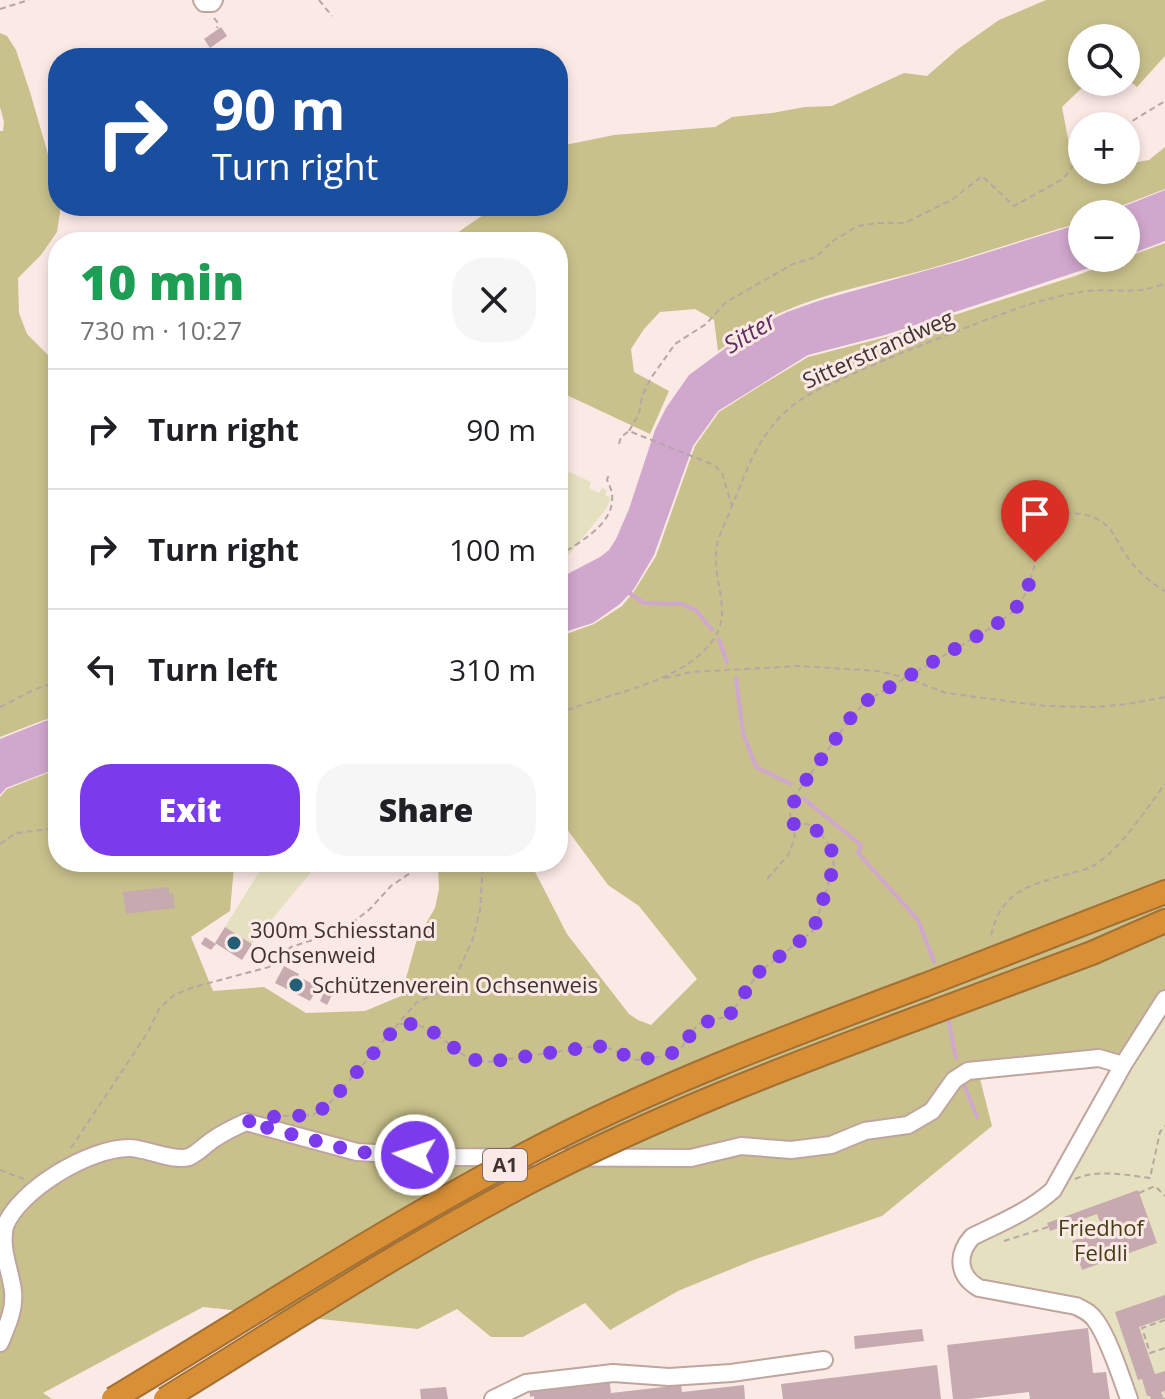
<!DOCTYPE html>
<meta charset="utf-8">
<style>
:root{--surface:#fff;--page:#f6f6f6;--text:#202124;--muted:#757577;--line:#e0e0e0;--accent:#7c3aed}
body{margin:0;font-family:"Open Sans",sans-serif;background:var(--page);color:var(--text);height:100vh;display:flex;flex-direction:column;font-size:30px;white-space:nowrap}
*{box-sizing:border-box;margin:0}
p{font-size:26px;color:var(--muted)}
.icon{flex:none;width:44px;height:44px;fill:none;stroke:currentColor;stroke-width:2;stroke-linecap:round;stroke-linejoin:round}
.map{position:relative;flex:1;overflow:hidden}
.sheet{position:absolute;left:48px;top:232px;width:520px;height:640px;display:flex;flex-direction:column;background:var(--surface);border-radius:32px;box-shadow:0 4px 12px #0003}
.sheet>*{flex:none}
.top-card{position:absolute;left:48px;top:48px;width:520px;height:168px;border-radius:32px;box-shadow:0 4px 12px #0003;background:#1a4fa0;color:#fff;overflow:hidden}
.tools{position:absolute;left:1068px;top:24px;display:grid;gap:16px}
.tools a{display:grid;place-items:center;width:72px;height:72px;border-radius:50%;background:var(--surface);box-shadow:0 4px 12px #0003;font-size:40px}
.pin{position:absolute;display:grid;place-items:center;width:68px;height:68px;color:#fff;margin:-82px -34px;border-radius:50% 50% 50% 0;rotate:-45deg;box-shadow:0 0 8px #0007}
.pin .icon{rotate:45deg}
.me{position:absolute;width:88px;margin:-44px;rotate:274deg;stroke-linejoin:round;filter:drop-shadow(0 0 6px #0008)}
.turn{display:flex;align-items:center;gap:28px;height:168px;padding:0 32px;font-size:36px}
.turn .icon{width:104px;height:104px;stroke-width:2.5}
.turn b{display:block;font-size:56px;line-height:68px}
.round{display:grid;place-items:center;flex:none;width:84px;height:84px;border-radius:32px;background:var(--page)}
.head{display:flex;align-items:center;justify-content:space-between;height:136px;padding:0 32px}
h1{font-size:48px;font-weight:800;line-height:60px;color:#1e9e55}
.primary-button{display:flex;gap:16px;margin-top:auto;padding:16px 32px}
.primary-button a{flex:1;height:92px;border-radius:32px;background:var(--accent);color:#fff;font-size:32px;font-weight:800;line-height:92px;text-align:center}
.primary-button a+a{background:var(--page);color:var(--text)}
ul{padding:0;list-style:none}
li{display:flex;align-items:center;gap:24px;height:120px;padding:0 32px;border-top:2px solid var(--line)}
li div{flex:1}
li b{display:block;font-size:30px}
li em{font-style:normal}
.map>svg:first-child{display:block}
.green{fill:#e5e1c0}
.forest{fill:#c9c18c}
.water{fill:#d0a7cd}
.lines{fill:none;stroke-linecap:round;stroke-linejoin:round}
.stream{stroke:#d0a7cd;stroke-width:4}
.building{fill:#c6aab0}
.minor-casing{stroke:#c0a59e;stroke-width:20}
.highway-casing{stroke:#a26f34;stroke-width:26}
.path{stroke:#b7a7a4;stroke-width:2;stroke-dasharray:6 4;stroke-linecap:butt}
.minor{stroke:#fff;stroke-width:16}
.highway{stroke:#d88f35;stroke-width:22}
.highway-bridge-casing{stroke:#a26f34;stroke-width:26;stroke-linecap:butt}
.highway-bridge{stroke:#d88f35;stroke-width:22}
.route{stroke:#7c3aed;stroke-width:14;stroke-dasharray:0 25.2}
.poi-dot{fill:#245f77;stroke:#fbe9e5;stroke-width:3}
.labels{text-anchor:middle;stroke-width:6;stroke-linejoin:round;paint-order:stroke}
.shield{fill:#fbe9e5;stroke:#776a67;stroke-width:2}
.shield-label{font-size:20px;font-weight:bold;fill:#3f3331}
.street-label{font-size:22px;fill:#3f3331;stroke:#fbe9e5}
.poi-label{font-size:22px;fill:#3f3331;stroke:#fbe9e5;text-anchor:start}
.park-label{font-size:22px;fill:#453e14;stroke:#fbe9e5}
.water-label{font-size:24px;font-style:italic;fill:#602d5e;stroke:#fbe9e5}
</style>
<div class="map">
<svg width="1165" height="1399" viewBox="0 0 1165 1399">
<rect width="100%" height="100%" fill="#fbe9e5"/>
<path class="green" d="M558,467L591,482L589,488L599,493L602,488L607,490L605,495L611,498L606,509L558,568Z
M265,862H319L252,944L225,927Z
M1165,1008V1399H1138L1113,1339L1101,1318L979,1281L966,1264L972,1245L1029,1215Z"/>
<path class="forest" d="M1046,0H1165V56L1137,87L1126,78V38H1082V82H1088L1062,107L1069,144L1082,157V170H1126V164L1149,160L1165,147V189L1100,214H1082V221L1076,224C1026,238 978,255 928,269C881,282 832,291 787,310C762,320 740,335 718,351L714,320L695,309L660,312L644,329L631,349L634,372L669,391L650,434L558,391V242H444L496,206H558V143L570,144L614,135L715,127L732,117L772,113L805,107L832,106L904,73L927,76L958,49L999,20Z
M0,33L7,36L16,50L30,92L58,189V206H61L57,232L41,255L18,278L19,313L27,334L48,355L58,411V717L44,720L0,737V131H3L4,122L0,107Z
M1165,243V1008L1132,1060L978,1071L992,1126L882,1216L756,1259L678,1291L610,1330L585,1303L523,1337H491L457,1309L418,1329L203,1307L43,1393L52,1399H0V797L7,789L58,769V862H242L234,867L230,911L191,937L213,991L264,987L306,1013L365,1011L401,996L417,939L435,908L439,889L438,867L450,862H530L567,934L629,1014L638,1020L651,1025L697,979L639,906L608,885L558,817V637L594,624L622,606L635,590L656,556L695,446L719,412L760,386L808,357L886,337L1075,276Z"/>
<path class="water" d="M1165,190V241L1126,256V214H1104Z
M1082,223V258H1119L885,335L808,355L718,411L693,446L654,555L634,589L620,604L593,623L558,634V579L600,557L609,550L616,539L629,509L655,430L666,408L689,375L750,330L787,312L821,300L960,261Z
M58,718V768L6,788L0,795V739L45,721Z"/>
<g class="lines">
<path class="stream" d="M625,590L644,603L681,604L696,610L712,630
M719,639L727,663
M736,678L743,733L756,767L791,784
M803,798L861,845L858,853L918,920L934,962
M949,1022L956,1058
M963,1082L977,1117"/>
</g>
<path class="building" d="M221,27L227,36L210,48L204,39Z
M169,887V894L173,893L175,908L126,914L123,892Z
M225,927L252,944L242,960L215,943Z
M205,937L216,944L211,950L201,944Z
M284,966L299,974L298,976L318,987L310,1001L275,983Z
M324,992L332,995L327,1005L320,1001Z
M1138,1190L1157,1243L1082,1270L1072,1241L1103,1230L1097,1214L1050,1231L1047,1223Z
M1165,1295V1318L1139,1327L1155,1374L1165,1371V1391L1161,1392L1164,1399H1151L1150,1396H1147L1142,1379L1138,1380L1115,1312Z
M1088,1328L1093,1373L1106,1372L1110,1399H1030L1029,1392L970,1399H953L947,1345Z
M922,1329L924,1341L855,1349L854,1336Z
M937,1365L941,1399H783L781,1384Z
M609,1378L611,1393L681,1385L682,1392L744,1385L745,1399H534V1396L530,1397L529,1388Z
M446,1387L448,1399H421L420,1389Z"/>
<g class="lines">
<g class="minor-casing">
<path id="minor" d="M202,0L204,3H212L214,0
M0,1343C7,1326 15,1310 13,1291C10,1268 0,1250 5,1226C20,1189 90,1148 129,1148C146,1148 173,1162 189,1157C197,1154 206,1144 214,1139C224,1132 235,1127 246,1122L357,1152L445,1157L691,1158L741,1146L791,1150L831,1145L865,1131L908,1125L932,1111L954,1080L968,1071L1099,1058L1123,1065
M493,1399L526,1383L613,1373L669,1377L731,1373L824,1360
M1129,1399C1121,1377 1109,1339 1096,1321C1091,1313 1084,1310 1076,1306L979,1288C958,1276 956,1255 972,1237C1002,1222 1028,1212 1053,1190L1123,1065L1165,999"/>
</g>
<g class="highway-casing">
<path id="highway" d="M925,985L1165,892
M915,1019L1092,953L1165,921"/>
</g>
<path class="path" d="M319,0L332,16
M0,9L29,0
M214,18L218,23L217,28
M1124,126L1165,101
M629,431L639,414L642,396L651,378L675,344L706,324L726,302L793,264L816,257L834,240L858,226L877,223H905L953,199L982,176L1014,206L1063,179L1075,163L1082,159
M619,444L621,437L629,431L714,465L722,473L732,506
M558,556C585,539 627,517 607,480L609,474
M665,678L691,672L800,666L878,671L907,678L946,693L1045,706L1097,707L1128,704L1165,697
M0,707C18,699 38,684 58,684
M558,714C602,695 660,687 697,657C743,619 710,590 717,545C719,534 726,522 730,511C746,473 755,441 785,412C803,395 826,386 848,376C885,359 922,345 960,330C1001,314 1043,297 1087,291C1105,289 1124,292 1142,290C1149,289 1157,286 1165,284
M0,844L16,833L58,828
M767,879L789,854L795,836L790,814L797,793L852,716L868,700L994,626L1014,611L1027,591L1044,534L1053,517C1072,511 1092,512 1107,526C1114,532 1118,544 1124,552C1134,568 1149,582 1165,591
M991,935C1002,890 1028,886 1068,874C1075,872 1085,870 1091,867C1118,853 1147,808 1165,784
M399,1024H416L433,1032L469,1059L488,1062L596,1046L606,1047L636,1060L658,1057L679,1051L698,1024L729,1016L759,972L813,931L834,866L831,848L821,834L808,824H794
M283,1116L313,1115L328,1105L416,1003L436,994L453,983L472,941L480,911L483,862
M71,1148L148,1032L159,1009L174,995L194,987L269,967L291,947L343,930L370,909L391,886L419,867L431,862
M0,1170L24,1179
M1075,1179C1098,1169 1126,1175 1150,1178L1160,1132L1165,1126
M1139,1193L1155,1186L1165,1196
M1004,1241L1048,1227
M1165,1320L1142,1328L1150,1353L1165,1348
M1164,1399L1165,1398"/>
<use href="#minor" class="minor"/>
<use href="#highway" class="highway"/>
<g class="highway-bridge-casing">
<path id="highway-bridge" d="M113,1399C249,1317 383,1229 524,1155C652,1087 789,1036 925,985
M165,1399C287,1324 408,1245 535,1179C658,1116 786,1067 915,1019"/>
</g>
<use href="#highway-bridge" class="highway-bridge"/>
</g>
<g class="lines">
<path class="route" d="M415,1155L357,1152L246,1122L271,1117L313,1115L328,1105L399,1024H416L433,1032L469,1059L488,1062L596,1046L606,1047L636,1060L658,1057L679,1051L698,1024L729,1016L759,972L813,931L834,866L831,848L821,834L808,824H792L790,814L797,793L852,716L868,700L994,626L1014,611L1027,591L1035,562"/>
</g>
<g class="poi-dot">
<circle cx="234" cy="943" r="8"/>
<circle cx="296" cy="985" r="8"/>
</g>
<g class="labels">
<rect class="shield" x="483" y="1149" width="44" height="32" rx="6"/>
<g class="shield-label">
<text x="505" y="1172">A1</text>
</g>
<g class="street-label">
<text transform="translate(878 349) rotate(-24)" y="8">Sitterstrandweg</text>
</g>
<g class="poi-label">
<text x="250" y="938">300m Schiesstand<tspan x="250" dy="25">Ochsenweid</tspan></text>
<text x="312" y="993">Schützenverein Ochsenweis</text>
</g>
<g class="park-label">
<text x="1101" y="1236">Friedhof<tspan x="1101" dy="25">Feldli</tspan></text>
</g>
<g class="water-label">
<text transform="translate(750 333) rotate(-31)" y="8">Sitter</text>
</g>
</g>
</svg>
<div class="tools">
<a><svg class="icon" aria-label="search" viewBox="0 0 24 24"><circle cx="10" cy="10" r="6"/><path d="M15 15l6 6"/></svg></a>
<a>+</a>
<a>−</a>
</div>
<div class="pin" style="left:1035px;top:562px;background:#d93025"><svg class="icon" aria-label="arrive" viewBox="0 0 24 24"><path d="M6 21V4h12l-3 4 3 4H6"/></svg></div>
<svg class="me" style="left:415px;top:1155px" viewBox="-20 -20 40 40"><circle r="17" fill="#7c3aed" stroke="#fff" stroke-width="3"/><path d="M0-11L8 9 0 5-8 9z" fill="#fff"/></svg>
<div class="top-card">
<div class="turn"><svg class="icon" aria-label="right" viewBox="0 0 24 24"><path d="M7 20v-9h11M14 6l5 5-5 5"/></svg><div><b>90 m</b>Turn right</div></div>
</div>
<section class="sheet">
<div class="head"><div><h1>10 min</h1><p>730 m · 10:27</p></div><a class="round"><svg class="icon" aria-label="close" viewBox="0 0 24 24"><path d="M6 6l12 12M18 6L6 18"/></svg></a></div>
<ul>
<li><svg class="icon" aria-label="right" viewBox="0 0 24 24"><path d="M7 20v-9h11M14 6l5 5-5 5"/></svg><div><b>Turn right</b></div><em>90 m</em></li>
<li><svg class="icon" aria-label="right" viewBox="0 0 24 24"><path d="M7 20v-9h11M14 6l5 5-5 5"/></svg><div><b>Turn right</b></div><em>100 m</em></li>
<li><svg class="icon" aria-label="left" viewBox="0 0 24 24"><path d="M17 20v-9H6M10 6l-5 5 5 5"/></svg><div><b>Turn left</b></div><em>310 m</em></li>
</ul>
<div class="primary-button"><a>Exit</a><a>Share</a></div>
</section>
</div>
